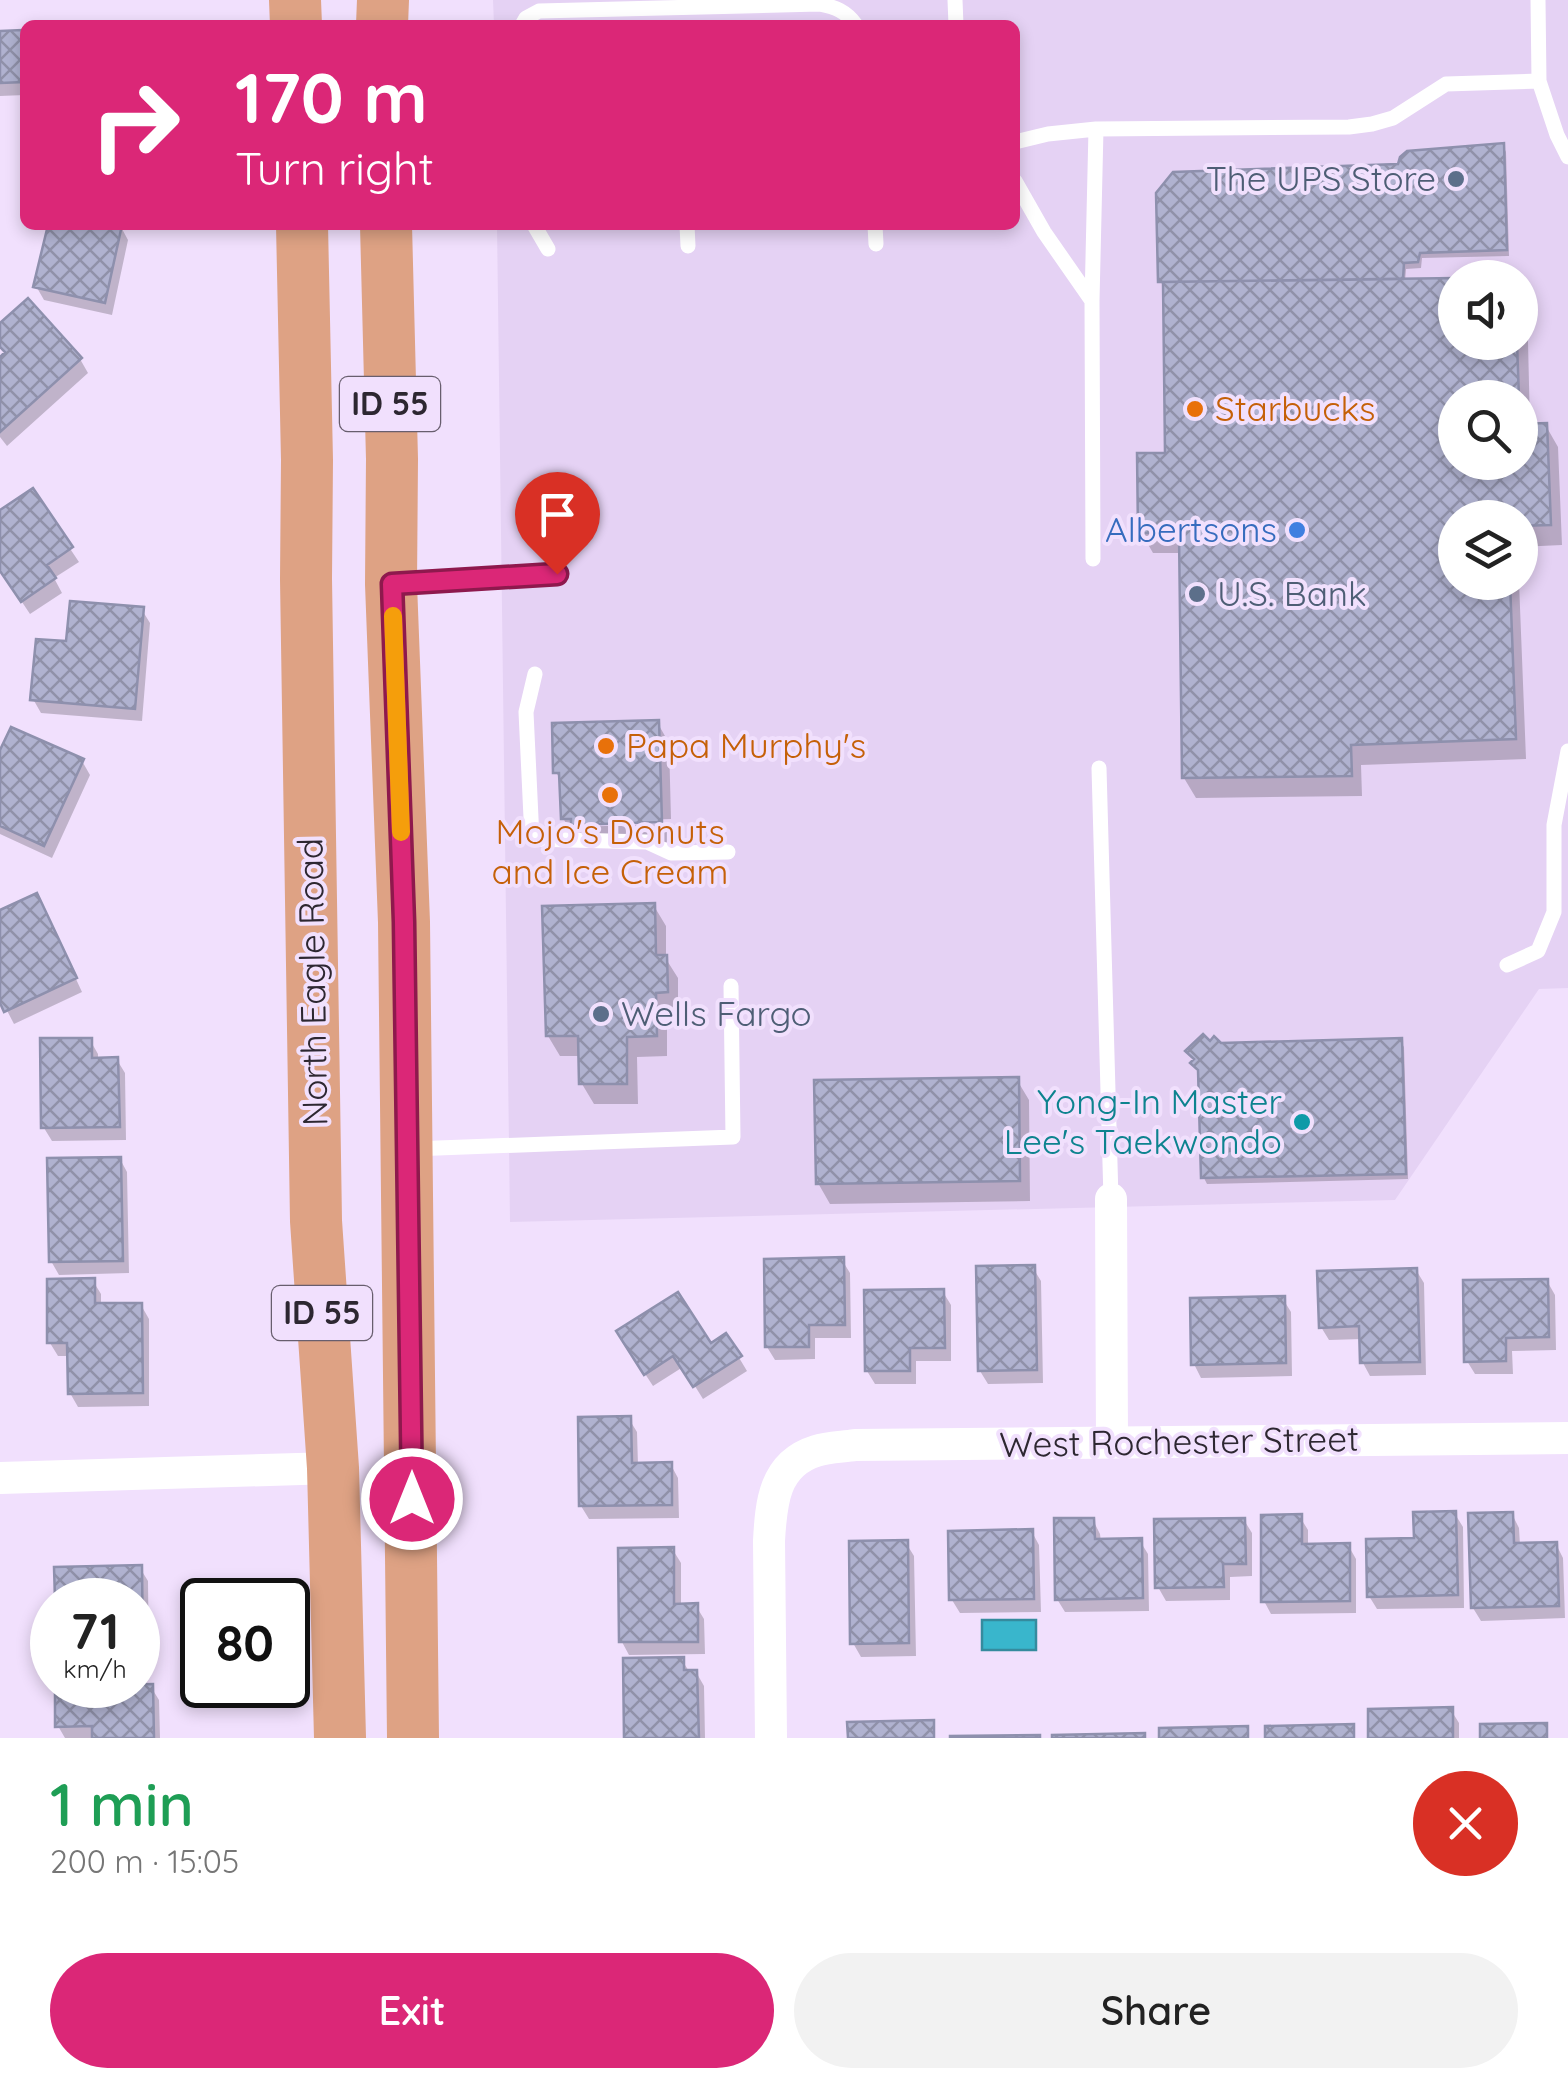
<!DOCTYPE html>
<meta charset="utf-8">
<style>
:root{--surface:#fff;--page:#f2f2f2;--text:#222;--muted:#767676;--accent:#db2777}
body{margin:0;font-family:Quicksand,sans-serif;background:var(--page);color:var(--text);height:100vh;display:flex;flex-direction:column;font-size:38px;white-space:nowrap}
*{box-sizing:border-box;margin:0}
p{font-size:32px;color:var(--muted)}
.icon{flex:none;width:55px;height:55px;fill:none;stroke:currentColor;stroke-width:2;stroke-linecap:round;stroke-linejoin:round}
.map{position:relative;height:1738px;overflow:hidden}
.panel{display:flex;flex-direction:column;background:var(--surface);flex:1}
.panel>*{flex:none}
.banner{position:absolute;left:20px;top:20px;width:1000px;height:210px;border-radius:15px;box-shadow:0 5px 15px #0003;background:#db2777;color:#fff;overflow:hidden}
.fabs{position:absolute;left:1438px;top:260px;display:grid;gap:20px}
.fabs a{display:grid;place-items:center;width:100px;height:100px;border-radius:50%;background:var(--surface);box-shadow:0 5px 15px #0003;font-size:50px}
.speed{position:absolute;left:30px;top:1578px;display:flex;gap:20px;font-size:50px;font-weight:700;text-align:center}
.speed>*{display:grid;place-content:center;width:130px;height:130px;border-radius:50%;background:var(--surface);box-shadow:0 5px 15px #0003;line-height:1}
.speed small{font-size:25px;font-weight:400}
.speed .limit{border:5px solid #111;border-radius:15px;background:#fff;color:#111}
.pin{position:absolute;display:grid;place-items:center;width:85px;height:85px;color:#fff;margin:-102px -42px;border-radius:50% 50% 50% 0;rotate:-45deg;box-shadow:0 0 10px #0007}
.pin .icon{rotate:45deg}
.me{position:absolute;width:110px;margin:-55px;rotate:0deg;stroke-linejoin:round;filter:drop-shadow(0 0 8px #0008)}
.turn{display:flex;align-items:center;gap:35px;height:210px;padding:0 50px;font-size:45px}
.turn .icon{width:130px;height:130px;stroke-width:2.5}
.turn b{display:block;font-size:70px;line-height:85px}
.round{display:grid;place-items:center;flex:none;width:105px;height:105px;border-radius:52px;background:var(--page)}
.head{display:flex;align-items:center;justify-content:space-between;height:170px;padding:0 50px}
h1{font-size:60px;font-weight:600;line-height:75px;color:#1e9e55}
.action{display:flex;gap:20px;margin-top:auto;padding:20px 50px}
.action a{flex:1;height:115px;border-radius:60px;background:var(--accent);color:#fff;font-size:40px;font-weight:600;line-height:115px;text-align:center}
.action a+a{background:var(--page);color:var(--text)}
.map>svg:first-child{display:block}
.built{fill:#e5d2f4;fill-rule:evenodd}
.water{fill:#39b6cc;stroke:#358b9e;stroke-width:2.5}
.shadow{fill:#0003;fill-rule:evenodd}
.building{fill:url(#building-cross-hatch);stroke:#8e90ad;stroke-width:2.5}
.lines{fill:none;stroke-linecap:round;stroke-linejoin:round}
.service{stroke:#fff;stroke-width:15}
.minor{stroke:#fff;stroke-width:32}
.trunk{stroke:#dea284;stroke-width:52}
.route-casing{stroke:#8e194d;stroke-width:25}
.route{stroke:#db2777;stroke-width:18}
.slow{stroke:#f59e0b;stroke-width:18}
.service-dot{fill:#5c6f8a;stroke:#f1e0fd;stroke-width:4}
.food-dot{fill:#e8710a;stroke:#f1e0fd;stroke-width:4}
.shop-dot{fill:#3f7fe0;stroke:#f1e0fd;stroke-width:4}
.culture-dot{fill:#0f9aa8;stroke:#f1e0fd;stroke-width:4}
.labels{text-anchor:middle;stroke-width:8;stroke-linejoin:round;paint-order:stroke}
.shield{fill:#f1e0fd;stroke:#685e6e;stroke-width:2.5}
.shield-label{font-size:32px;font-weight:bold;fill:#2d2731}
.service-label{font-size:35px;fill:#4e5e75;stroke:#f1e0fd;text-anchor:start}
.food-label{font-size:35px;fill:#c56008;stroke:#f1e0fd;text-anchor:start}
.shop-label{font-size:35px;fill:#366cbe;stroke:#f1e0fd;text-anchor:end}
.street-label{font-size:35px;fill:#2d2731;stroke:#f1e0fd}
.culture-label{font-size:35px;fill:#0d838f;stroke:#f1e0fd;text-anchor:end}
</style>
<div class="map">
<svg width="1568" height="1738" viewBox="0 0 1568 1738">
<defs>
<pattern id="building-cross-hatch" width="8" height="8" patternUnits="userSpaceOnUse" patternTransform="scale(2.5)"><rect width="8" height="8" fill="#b0b2d0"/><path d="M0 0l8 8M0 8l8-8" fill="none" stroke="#9091a9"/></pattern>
</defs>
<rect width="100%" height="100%" fill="#f1e0fd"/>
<path class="built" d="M493,0H1568V988L1539,989L1395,1200L510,1222L497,225H1015V25H494ZM1455,278H1520V342H1455ZM1455,398H1520V462H1455ZM1455,518H1520V582H1455Z"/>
<path class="water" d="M982,1620H1036V1650H982Z"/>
<path class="shadow" d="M0,33H21L25,40V95L0,96Z
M1503,146L1506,152L1509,256L1422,258L1421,268L1406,269L1405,281H1455V342H1520V288L1527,300L1530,426H1546L1558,447L1562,545L1520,547V518H1455V582H1519L1526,759L1361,765L1362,796L1196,798L1184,778L1182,553H1153L1141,532L1168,456L1164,288L1161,282L1400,167ZM1455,398H1520V462H1455Z
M50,225L121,227L128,240L112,315L44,300L36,286Z
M0,326L80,359L88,373L7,446L0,437V360L6,355L0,348Z
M32,492L79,562L54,578L62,593L30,614L0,569V514Z
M142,610L150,623L142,721L41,713L33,699L69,644Z
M657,722L669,743L671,819L572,822V827L671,824L672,842L585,845L575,839L563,818L562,783L556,772Z
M0,756L82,761L90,775L52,858L0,834Z
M654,906L666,926V959L678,978V1012L667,1013V1056L637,1057L638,1104H594L582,1084L581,1056H560L548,1036Z
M44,910L82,992L14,1024L0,997V913Z
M90,1040L98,1054V1060H117L125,1073L126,1140L52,1141L44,1128Z
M1400,1041L1404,1047L1408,1179L1207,1184L1204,1178L1201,1073L1193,1064L1196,1061L1188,1052L1219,1046Z
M1017,1080L1029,1100L1030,1201L830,1204L818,1183Z
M120,1159L127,1172L129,1273L59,1275L51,1261Z
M842,1260L850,1273L851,1338H815V1359L775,1360L767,1347Z
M1033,1268L1041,1281L1043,1383L988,1384L980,1371Z
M1416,1270L1424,1283L1426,1375L1370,1376L1363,1363L1362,1339L1329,1340L1321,1327Z
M93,1281L101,1294V1305H141L149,1319V1406L78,1407L70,1393V1356H58L50,1343Z
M1547,1281L1555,1295L1556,1350L1512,1351L1513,1374H1475L1467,1361Z
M943,1292L951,1305V1361H916V1384H875L867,1371Z
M1283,1299L1291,1312L1292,1376L1201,1378L1194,1364Z
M726,1336L747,1371L703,1399L683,1367L653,1386L626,1345L710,1346Z
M629,1419L637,1432L638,1465H671L678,1478L679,1518L589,1519L581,1506Z
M1455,1514L1463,1527L1464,1608L1377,1609L1369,1596Z
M1512,1514L1519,1528L1520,1545L1556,1544L1563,1558L1565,1618L1481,1621L1473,1608Z
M1300,1517L1308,1530V1546L1348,1545L1356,1559V1613L1271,1614L1264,1601Z
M1093,1520L1100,1534L1101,1542L1140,1541L1148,1554L1149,1611L1065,1612L1057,1599Z
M1244,1520L1252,1533V1576L1230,1577V1600L1166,1601L1158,1587Z
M1032,1532L1039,1545L1041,1612L960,1613L952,1600Z
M906,1543L914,1556L916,1656L861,1657L853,1643Z
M673,1550L681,1563V1606H696L704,1619L705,1654L629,1655L622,1642Z
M140,1568L148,1581L149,1672H138V1600H57Z
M682,1660L690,1673L696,1672L704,1686L705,1738H627Z
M151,1687L159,1700L160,1738H65L58,1726Z
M1451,1710L1459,1723V1738H1371Z"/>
<path class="building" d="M22,30L24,82L0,83V31Z
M1504,143L1507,250L1420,253L1418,262L1404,263L1403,279L1158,282L1156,193L1173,172L1398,164L1400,157L1407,151Z
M48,225H122L105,303L33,287Z
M1455,278V342H1517L1519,398H1455V462H1520V424L1547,423L1551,525L1520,526V518H1455V582H1510L1516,739L1351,745L1352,776L1182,778L1179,533H1138L1137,453H1165L1163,282Z
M28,298L82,358L0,432V357L5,352L0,347V323Z
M33,488L73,547L47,565L56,578L21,602L0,571V510Z
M70,601L144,607L135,709L30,700L36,639L66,641Z
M659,720L662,822L571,825V819H561L559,773H553L552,723Z
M11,727L84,759L44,846L0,826V750Z
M37,893L77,978L4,1012L0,1003V910Z
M655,903L656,955H667L668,992L656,993L657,1036L627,1037V1084H579L578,1036H546L542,906Z
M1203,1034L1210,1041L1214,1036L1221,1043L1402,1038L1406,1174L1201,1178L1198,1070L1190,1063L1194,1059L1185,1051Z
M40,1038H92V1058L118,1057L120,1127L41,1128Z
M1019,1077L1020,1181L816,1184L814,1080Z
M121,1157L123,1261L49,1262L47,1158Z
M844,1257L845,1325H809V1347H765L764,1259Z
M1035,1265L1037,1370L978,1371L976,1266Z
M1417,1268L1420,1362L1360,1363L1359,1326L1319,1328L1317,1271Z
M95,1278V1303H142L143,1393L68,1394L67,1343H47V1279Z
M1548,1279L1549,1337L1506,1338V1361L1464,1362L1463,1280Z
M944,1289L945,1348H910V1371H865L864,1290Z
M678,1292L711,1343L726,1333L742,1356L693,1387L673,1356L644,1375L616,1331Z
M1285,1296L1286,1363L1191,1365L1190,1298Z
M631,1416L632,1463L672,1462V1505L579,1506L578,1417Z
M1456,1511L1458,1595L1367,1597L1366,1539L1414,1538L1413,1512Z
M1513,1512L1514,1543L1557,1542L1559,1606L1471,1608L1468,1513Z
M1302,1514V1544L1350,1543V1601L1261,1602V1515Z
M1054,1518H1094L1095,1539L1142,1538L1143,1598L1055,1600Z
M1245,1518L1246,1564H1223L1224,1587L1155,1588L1154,1519Z
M1033,1529L1034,1599L949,1600L948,1531Z
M908,1540L909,1643L850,1644L849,1541Z
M674,1547V1604L698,1603V1642H619L618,1548Z
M142,1565L143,1659H138V1600H55L54,1567Z
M684,1657V1670H697L699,1738H624L623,1658Z
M153,1684L154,1738H92V1726L55,1727V1686Z
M1453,1707V1738H1368V1709Z
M934,1720V1738H848L847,1722Z
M1547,1723V1738H1480V1724Z
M1354,1724V1738H1265V1726Z
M1248,1726V1738H1159V1728Z
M1145,1733V1738H1052V1735Z
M1040,1735V1738H950V1736Z"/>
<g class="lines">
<path class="service" d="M955,0L956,25
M1538,0L1539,81L1557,135L1568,157
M522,25L526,18L539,11L819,4C835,7 846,11 856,25
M1096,129L1349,127L1372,124L1393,118L1446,84L1539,81
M1015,142L1048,134L1096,129L1092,301
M1015,181L1044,232L1092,301L1093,559
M534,225L548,249
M687,225L688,246
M875,225L876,244
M401,583L557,574
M535,674L526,712L532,839L647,842L671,853L728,852
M1099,768L1111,1199
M1507,965L1538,951L1554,912V825L1568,751
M412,1149L733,1137L731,986"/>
<path class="minor" d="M1111,1199L1112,1442
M0,1478L333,1468
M771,1738L769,1541C771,1503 774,1464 816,1451C828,1447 843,1447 855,1445L1568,1438"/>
<path class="trunk" d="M295,0L296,25
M382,25L383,0
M302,225L307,460L306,579L316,1221L333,1468L340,1738
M386,225L392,459L391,584L404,922L413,1738"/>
</g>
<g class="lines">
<g class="route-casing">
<path id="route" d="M412,1499L404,922L392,584L557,574"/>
</g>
<use href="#route" class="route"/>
<path class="slow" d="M393,616L401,832"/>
</g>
<g class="service-dot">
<circle cx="1456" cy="179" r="10"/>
<circle cx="1197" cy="594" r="10"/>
<circle cx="601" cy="1014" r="10"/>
</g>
<g class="food-dot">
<circle cx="1195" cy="409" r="10"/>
<circle cx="606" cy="746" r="10"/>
<circle cx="610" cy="795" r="10"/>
</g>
<circle class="shop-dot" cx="1297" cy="530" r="10"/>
<circle class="culture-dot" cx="1302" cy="1122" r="10"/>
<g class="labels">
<g class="shield">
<rect x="340" y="377" width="100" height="54" rx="8"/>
<rect x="272" y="1286" width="100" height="54" rx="8"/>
</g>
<g class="shield-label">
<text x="390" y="415">ID 55</text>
<text x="322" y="1324">ID 55</text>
</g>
<g class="service-label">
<text x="1436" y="191" text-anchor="end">The UPS Store</text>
<text x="1217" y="606">U.S. Bank</text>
<text x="621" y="1026">Wells Fargo</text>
</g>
<g class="food-label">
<text x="1215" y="421">Starbucks</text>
<text x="626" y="758">Papa Murphy's</text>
<text x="610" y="844" text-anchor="middle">Mojo's Donuts<tspan x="610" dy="40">and Ice Cream</tspan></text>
</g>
<g class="shop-label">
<text x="1277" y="542">Albertsons</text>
</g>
<g class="street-label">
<text transform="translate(313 982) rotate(-91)" y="12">North Eagle Road</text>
<text transform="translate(1179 1442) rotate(-1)" y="12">West Rochester Street</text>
</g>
<g class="culture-label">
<text x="1282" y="1114">Yong-In Master<tspan x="1282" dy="40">Lee's Taekwondo</tspan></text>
</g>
</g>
</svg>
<div class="fabs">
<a><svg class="icon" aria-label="sound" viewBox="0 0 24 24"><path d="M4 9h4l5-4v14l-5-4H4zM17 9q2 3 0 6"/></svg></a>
<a><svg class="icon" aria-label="search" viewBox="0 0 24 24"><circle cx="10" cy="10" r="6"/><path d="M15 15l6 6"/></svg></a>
<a><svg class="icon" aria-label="layers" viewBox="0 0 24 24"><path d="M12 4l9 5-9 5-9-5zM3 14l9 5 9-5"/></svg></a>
</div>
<div class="speed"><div>71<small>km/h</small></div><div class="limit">80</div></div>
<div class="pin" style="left:557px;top:574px;background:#d93025"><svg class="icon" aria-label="arrive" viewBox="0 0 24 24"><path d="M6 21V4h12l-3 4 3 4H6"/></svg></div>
<svg class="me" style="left:412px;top:1499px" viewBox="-20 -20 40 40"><circle r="17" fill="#db2777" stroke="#fff" stroke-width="3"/><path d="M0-11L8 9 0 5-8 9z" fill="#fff"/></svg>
<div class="banner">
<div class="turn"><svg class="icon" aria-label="right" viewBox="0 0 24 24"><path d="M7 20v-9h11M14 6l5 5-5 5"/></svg><div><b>170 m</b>Turn right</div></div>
</div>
</div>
<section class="panel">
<div class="head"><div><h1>1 min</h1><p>200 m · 15:05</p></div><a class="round" style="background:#d93025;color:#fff"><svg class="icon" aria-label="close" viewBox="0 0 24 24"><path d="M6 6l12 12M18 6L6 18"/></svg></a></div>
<div class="action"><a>Exit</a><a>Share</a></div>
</section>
